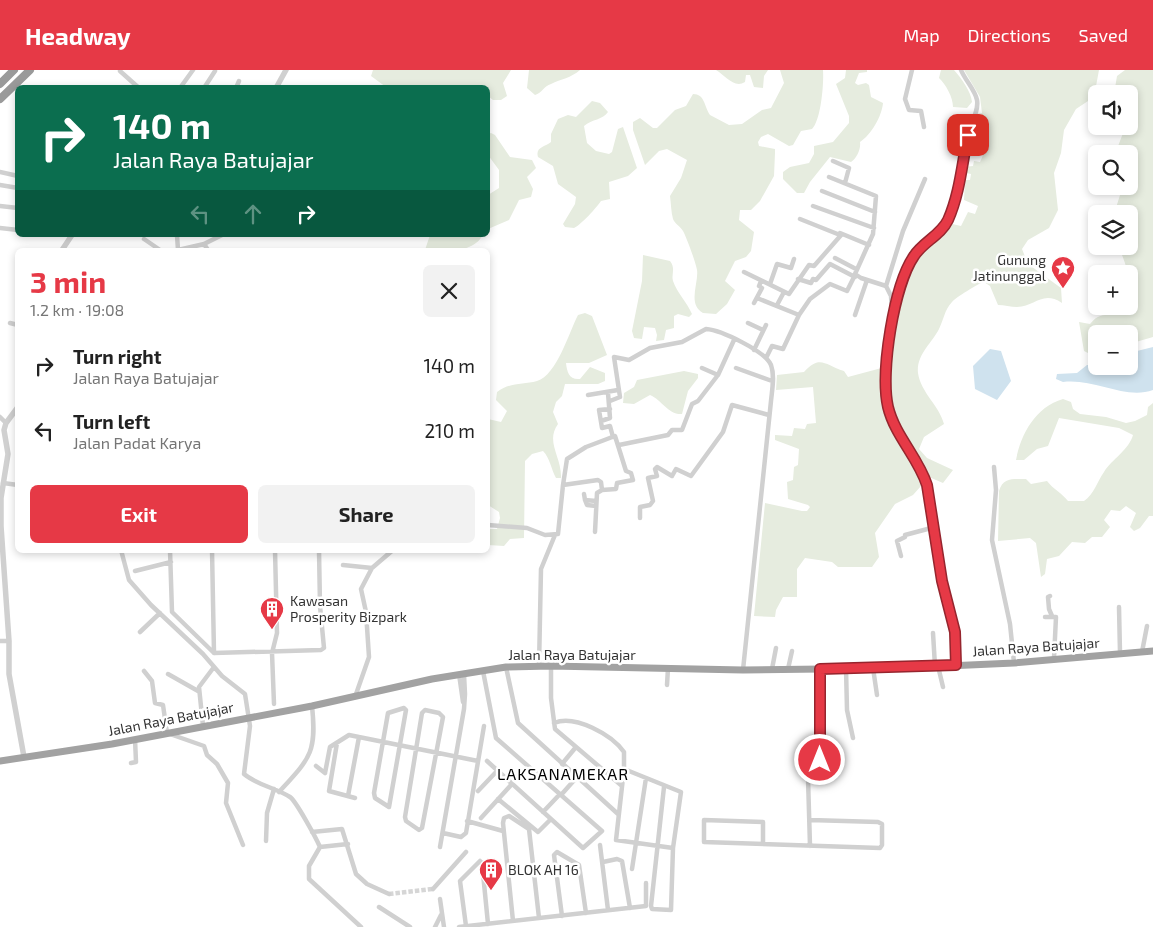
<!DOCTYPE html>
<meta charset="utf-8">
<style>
:root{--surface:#fff;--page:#f2f2f2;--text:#222;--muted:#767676;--accent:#e63946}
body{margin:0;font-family:"Exo 2",sans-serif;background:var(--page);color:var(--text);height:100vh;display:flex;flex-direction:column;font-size:19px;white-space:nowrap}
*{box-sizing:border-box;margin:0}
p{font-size:16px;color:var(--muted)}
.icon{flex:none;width:28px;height:28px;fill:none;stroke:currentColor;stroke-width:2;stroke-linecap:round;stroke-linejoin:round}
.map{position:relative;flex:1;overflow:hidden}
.panel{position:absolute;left:15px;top:178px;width:475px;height:305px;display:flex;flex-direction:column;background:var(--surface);border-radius:8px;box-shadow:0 2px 8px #0003}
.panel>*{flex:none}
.top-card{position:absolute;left:15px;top:15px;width:475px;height:152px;border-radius:8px;box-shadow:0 2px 8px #0003;background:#0b6e4f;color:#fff;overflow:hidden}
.tools{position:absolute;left:1088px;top:15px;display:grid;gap:10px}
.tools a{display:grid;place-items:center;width:50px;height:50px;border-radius:8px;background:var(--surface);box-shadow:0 2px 8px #0003;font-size:25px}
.pin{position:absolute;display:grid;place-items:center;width:42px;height:42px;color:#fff;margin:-21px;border-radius:10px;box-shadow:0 2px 8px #0006}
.me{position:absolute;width:55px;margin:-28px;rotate:0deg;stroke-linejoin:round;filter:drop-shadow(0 0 4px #0008)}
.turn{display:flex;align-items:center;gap:18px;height:105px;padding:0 15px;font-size:22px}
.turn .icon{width:65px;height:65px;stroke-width:2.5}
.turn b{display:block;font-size:35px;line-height:42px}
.lanes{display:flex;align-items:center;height:48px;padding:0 15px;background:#0003;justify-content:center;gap:25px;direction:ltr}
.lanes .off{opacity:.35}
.round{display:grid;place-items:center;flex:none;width:52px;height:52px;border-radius:8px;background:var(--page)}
.headline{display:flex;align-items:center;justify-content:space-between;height:85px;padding:0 15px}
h1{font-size:30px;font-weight:700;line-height:38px;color:var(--accent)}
.action{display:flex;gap:10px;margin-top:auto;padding:10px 15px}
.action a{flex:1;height:58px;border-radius:8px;background:var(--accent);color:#fff;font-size:20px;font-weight:700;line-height:58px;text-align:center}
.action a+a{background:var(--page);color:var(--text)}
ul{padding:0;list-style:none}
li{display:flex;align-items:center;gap:15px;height:65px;padding:0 15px}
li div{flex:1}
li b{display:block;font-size:19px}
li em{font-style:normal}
header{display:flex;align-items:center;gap:30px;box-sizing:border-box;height:70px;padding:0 25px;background:var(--accent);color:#fff}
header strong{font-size:24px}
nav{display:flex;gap:28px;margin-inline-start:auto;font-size:18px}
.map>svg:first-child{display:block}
.green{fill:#e6ecdf}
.water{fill:#cfe2ee}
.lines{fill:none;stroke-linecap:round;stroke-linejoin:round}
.minor-tunnel{stroke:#d6d6d6;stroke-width:4.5;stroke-dasharray:4.5 2;stroke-linecap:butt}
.minor{stroke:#d0d0d0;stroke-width:4.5}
.tertiary{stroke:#d0d0d0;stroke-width:5.5}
.trunk{stroke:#a2a2a2;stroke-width:7}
.motorway{stroke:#9a9a9a;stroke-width:8}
.route-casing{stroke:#96252e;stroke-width:12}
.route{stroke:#e63946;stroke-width:9}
.labels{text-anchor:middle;stroke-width:5;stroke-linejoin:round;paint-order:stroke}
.poi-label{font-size:14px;fill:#333;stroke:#fff;text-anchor:start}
.street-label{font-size:14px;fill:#333;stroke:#fff}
.quarter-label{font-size:16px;letter-spacing:1px;fill:#000;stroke:#fff}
</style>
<header>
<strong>Headway</strong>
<nav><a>Map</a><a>Directions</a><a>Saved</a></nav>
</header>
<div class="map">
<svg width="1153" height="857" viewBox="0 0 1153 857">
<rect width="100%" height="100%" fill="#fff"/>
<path class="green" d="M373,0H511L503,13L507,26L501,30H493L488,26V18L386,17L371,6Z
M529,0H580C571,8 561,9 551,14C544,16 542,23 535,25L527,18Z
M716,0H768L764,6L763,18L754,17L750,5H746L745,12C734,19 725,5 716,0Z
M780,0H823C824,13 821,50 812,59L801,61L793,75L789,76L768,64L761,67L758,72L759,76L775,79V83L774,106L760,131L751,140H740L739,150L754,162L751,181L746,187L735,191L725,211L735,220L727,234L716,244L703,243C687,234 699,213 697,200C696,193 686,166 683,161C680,156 675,154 673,149C671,142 671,133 670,126L681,108L687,90L667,79L659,81L645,95L633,60V52L640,48L653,58H657L675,40L686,36L693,24C705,24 704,36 710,45L729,55L742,54L762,40L771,38L784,13Z
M846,0H867V2L859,3L855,13L858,15L866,13L869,15L871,27L883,33C882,46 871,65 860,72C861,79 857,88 851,92L830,87L810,112L804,123H797L783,109V102L790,97L809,93L814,84V76L833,72L849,53V46L836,14L845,8Z
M941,0H954C961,8 971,21 972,32L967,38L953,37C953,27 946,15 939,8Z
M964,0H1099L1094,27L1076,39L1064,60L1061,83L1054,103L1058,140L1049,158L1028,170L1022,179L1028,194L1061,218L1062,233C1042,220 1035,237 1017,237C1011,237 1004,235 998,235L990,216L984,212C979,213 955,228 952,232C944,241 944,249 939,259C932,273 916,285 918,303C921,323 939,335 944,354L924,367L919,379L927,388L953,400L943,413L929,407L913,425L895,434L875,463L879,487L872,497H838L832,492L805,488L797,499V527H783L776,540L775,547L754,546L765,433L802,441H807L810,437L808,435L788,429L787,412L793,410L794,397L798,395L799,379L775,370V365L792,366L794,358L805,359L807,354L816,353L813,317L776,320L777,305L804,302C820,284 825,295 844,301L848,307L889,296L900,223L915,186L948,153L961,156L968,142L975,144L978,136L964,130L965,110H970L971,104L962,102L963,97L973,96L974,91L980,92L984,83L979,77L967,73L969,65L985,70L988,62L983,58L976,55L977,44L982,43L980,27Z
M1125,0H1153V267L1129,274V264H1096V285L1094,286L1084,281L1079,252L1090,254C1103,238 1112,250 1126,241C1140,232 1124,187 1118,176H1129V144H1114L1121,122V116H1129V84H1115L1125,58L1129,56V24H1114L1117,6Z
M592,31L600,33L608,42C603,50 592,49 584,56L587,73L596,81L609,84L612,82L618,59L623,57L637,98L628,106L609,112L610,129L601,131C597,137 581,155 574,158L565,157L563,154L575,134L576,127L558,114L553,96L538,87C535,77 545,77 551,72V64L558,49L568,45L576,47Z
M491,63L495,65L510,87L532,90L536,98L527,107L533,119L531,127L519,130L509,150L488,159V125L499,118V100L488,85V64Z
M430,165H483C471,185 445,180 425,180Z
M643,185L670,191C676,199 671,204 673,211C677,223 687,232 692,244L689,247L678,244L674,246V258L666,260L664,270L656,271L657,265L655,258L644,257L642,269L634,268L632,261L642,211Z
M585,243L592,246L607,285L589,293H566C567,302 569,310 580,309L590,297L605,303V311L598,314H565L562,326L556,332L553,342L558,354C545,372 562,387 561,408H556C551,399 550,388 543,381L532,384L525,391L524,468L510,469L504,476L488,475V459H497L500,448L499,442L488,435V349L501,352L507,341L496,330L497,322C510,312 523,315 537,311C557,305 569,262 578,245Z
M684,301L698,304V308L688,321L682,344C668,345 662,330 650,325L634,334L623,333L624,323L634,317L637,310Z
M1063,329L1071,332L1073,339L1080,344L1106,347L1126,353L1135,351L1147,345L1148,337L1153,333V446H1149L1140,458L1134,461L1130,457L1136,443L1126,436L1120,441L1111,440L1104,450L1110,457L1102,467H1092L1085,473L1072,472L1059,486L1047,489L1045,504L1041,507L1036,473L1030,468L998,471L999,421C1003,407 1013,409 1026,409L1031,414L1047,411C1053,419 1062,423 1068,431H1084C1094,424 1097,412 1104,402C1112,389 1129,380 1133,365L1119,358L1059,348L1048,376L1037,379L1024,390H1016C1021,363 1036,337 1063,329Z"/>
<path class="water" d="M1153,277V320C1125,330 1094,308 1063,312L1056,309L1057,304L1077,303L1087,295L1129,296V283Z
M990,279L1001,281L1011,311L997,330L975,319L973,296Z"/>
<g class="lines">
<path class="minor-tunnel" d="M389,824L433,819"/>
<path class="minor" d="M912,0L905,29L909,40L921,41L924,57
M120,1L139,18
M180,18L193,0
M204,18L215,1
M236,18L239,11
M833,91L849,98L845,113
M0,102L18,106
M829,107L876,126L873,164L855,204L861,208L886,216L891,226L892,242
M0,115L18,118
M822,121L875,142
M0,136L18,138
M813,136L874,158
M800,149L840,165
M0,158L18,160
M840,163L869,175
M177,165L178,180
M144,169L160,180
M204,174L222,165
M178,180L204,174L208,180
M835,188L856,199
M744,202L789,224L809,195L814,196L842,164
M798,209L811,213L813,209L816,210L830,194L855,207
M770,214L777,194L791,198L794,189
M886,216L903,161L925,109
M757,228L799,245
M754,233L762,218L759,216L761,211
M777,235L784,222
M855,245L867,210
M10,253L18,255
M748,253L763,260
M754,280L766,255
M766,288L772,276L783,279L799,245L810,229L830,214L847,221L854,207
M702,298L718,305
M736,298L772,311
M588,325L618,320
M610,331L620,327L614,287L629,290L650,278L682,272L706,259C721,260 765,281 771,295C775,306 772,320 771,331L743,600
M610,339L599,340L602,358L610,356L613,367
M0,347L6,353
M601,351L610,348L608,323
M619,375L668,365L672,360H682L692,334L698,331L718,305L734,270
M994,397L996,420L992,470L1010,554L1014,593
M3,413L18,415
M563,415L567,389L586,377L615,366L626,401L631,403L633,410L617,413L616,419L602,420
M584,424L585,430L596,431
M585,430L587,435L596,436
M640,448V437L650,435L653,431L648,408L657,406L655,399L657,397L672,406L676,399L691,406L723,362L732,335L769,345
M488,455L527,458L545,465L558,464L563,415L598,410L601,412L602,420L597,423L595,462
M121,480L129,510L151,535L203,584L222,606L245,624L250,656L244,704C257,715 276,718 290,727C296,731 316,768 320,777L309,796V809L361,857
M170,480L172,542L214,583
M212,480L214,583
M901,486L897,471L905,467V465L935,457
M343,495L372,498
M135,501L171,492
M1050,526L1048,527L1049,539L1052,546
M1119,537L1120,583
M1045,547H1056L1054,588
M140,562L160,543
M933,563L935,596
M0,571H9
M1142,582L1147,556
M214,583L321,580L324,578L320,536L319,480
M956,595L955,562L942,511L927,415C918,387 889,359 887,330C885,285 890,234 910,193C918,176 936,170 945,155C962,128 961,93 968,63C971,53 979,41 977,30C975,20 965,10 961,0
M539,596L541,499L555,465
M551,596V628L555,659L622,716
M938,596L943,617
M506,597L518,653L618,744
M846,598L847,640L853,668
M873,598L877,625
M772,599L776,578
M788,599L792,581
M144,601L152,611L155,633L163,635L167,663L204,676L207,685L217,694L228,713L226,733L243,775
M483,601L496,668L602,761L583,778L487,691
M168,604L198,621
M459,604L463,632
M667,615L668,598
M355,627L369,587L366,542L361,519L372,498L393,480
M274,634L272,583L277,563L275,480
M404,638L406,640L389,737L375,728L374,723L388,643Z
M425,640L439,643L443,647L422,758L419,760L406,751L405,747L422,643Z
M554,653C575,644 612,665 624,682V699L616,770L673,778
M203,656L199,617L214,597
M337,673L329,721L355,728
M131,693L136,692L135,669
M562,694L576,677
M316,696L325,703
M624,699L681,722L673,778L671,840L652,839L651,836L664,717
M325,703L330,677L349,665L478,691
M478,721L497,701
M279,722C310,688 317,683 312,636
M561,725L577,707
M348,726L359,667
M498,729L538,762L551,749
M543,742L560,724
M481,748L512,714
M467,751L503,761
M312,762L342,759L356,804L367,814L389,824
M443,763L461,767L466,763L484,656
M266,771L267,743L274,719
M763,774V752L704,750V772L880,778L882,775V754L878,752L810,750
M600,775L608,840
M810,776L808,708L820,690V599
M320,777L348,774
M440,777L464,639L465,624L464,604
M603,792L617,789L622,791L630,838
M632,799L646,708
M433,819L466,782
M440,829L444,857
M379,837L410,857
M562,846L554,785L557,782L579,795L586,843
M513,851L503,753L504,748L509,746L529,759L539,848
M466,856L460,811L480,791L482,793L488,854
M435,857L441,845
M459,857L646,836V813"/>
<path class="tertiary" d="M276,18L286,0
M62,180L72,165
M18,337L6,353L4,360L8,384L1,428V456L9,571V604L24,687"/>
<path class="trunk" d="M0,691L112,674L312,636L432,609L506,597L551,596L743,600L903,598L1014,593L1153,581"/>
<path class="motorway" d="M0,14L14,0
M0,29L30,0"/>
</g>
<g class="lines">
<g class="route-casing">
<path id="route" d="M820,690V599L956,595L955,562L942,511L927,415C918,387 895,366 888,337C880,302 894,215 914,186C923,172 941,165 948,150C960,123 962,93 968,65"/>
</g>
<use href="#route" class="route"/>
</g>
<defs>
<g id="sight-pin" transform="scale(1.25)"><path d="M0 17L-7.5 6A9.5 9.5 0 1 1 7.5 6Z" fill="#e63946" stroke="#fff"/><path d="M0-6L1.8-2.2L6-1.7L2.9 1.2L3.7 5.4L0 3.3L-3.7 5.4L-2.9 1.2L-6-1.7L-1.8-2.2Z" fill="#fff"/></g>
<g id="building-pin" transform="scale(1.25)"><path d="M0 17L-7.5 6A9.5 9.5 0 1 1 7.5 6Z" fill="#e63946" stroke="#fff"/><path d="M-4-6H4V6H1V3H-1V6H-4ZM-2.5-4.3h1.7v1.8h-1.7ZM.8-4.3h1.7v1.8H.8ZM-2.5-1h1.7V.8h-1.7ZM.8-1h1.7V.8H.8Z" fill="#fff"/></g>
</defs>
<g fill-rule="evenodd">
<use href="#sight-pin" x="1063" y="198"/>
<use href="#building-pin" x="272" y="539"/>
<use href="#building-pin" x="491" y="800"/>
</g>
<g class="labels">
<g class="poi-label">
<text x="1046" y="195" text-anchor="end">Gunung<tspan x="1046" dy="16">Jatinunggal</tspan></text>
<text x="290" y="536">Kawasan<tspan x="290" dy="16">Prosperity Bizpark</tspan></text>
<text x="508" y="805">BLOK AH 16</text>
</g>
<g class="street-label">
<text transform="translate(1036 577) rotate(-4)" y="5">Jalan Raya Batujajar</text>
<text x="572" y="590">Jalan Raya Batujajar</text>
<text transform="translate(171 649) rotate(-11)" y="5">Jalan Raya Batujajar</text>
</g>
<g class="quarter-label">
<text x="563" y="710">LAKSANAMEKAR</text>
</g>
</g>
</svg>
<div class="tools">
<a><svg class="icon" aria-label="sound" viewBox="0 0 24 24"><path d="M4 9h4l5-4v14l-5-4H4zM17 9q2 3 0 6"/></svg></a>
<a><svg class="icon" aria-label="search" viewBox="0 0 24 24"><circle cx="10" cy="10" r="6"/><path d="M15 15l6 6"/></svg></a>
<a><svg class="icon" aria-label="layers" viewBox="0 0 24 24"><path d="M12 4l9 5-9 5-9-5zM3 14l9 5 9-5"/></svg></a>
<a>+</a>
<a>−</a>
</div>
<div class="pin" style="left:968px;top:65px;background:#d93025"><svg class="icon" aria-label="arrive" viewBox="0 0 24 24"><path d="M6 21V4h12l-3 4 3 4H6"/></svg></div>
<svg class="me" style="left:820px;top:690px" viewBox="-20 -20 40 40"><circle r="17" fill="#e63946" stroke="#fff" stroke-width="3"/><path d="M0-11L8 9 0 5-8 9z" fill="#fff"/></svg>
<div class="top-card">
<div class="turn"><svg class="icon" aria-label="right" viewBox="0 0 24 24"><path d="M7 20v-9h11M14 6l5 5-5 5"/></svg><div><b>140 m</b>Jalan Raya Batujajar</div></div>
<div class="lanes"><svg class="icon off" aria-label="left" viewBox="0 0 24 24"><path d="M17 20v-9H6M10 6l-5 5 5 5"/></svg><svg class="icon off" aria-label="ahead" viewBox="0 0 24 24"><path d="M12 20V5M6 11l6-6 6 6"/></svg><svg class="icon" aria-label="right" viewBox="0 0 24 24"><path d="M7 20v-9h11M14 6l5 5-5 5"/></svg></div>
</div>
<section class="panel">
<div class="headline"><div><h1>3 min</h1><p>1.2 km · 19:08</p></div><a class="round"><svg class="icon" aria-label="close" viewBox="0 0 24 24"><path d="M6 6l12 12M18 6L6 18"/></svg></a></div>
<ul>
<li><svg class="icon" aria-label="right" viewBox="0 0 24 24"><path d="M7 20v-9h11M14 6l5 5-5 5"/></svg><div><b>Turn right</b><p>Jalan Raya Batujajar</p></div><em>140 m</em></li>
<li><svg class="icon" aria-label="left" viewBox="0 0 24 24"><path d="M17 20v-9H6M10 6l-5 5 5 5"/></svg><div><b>Turn left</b><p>Jalan Padat Karya</p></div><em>210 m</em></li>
</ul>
<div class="action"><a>Exit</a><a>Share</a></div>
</section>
</div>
